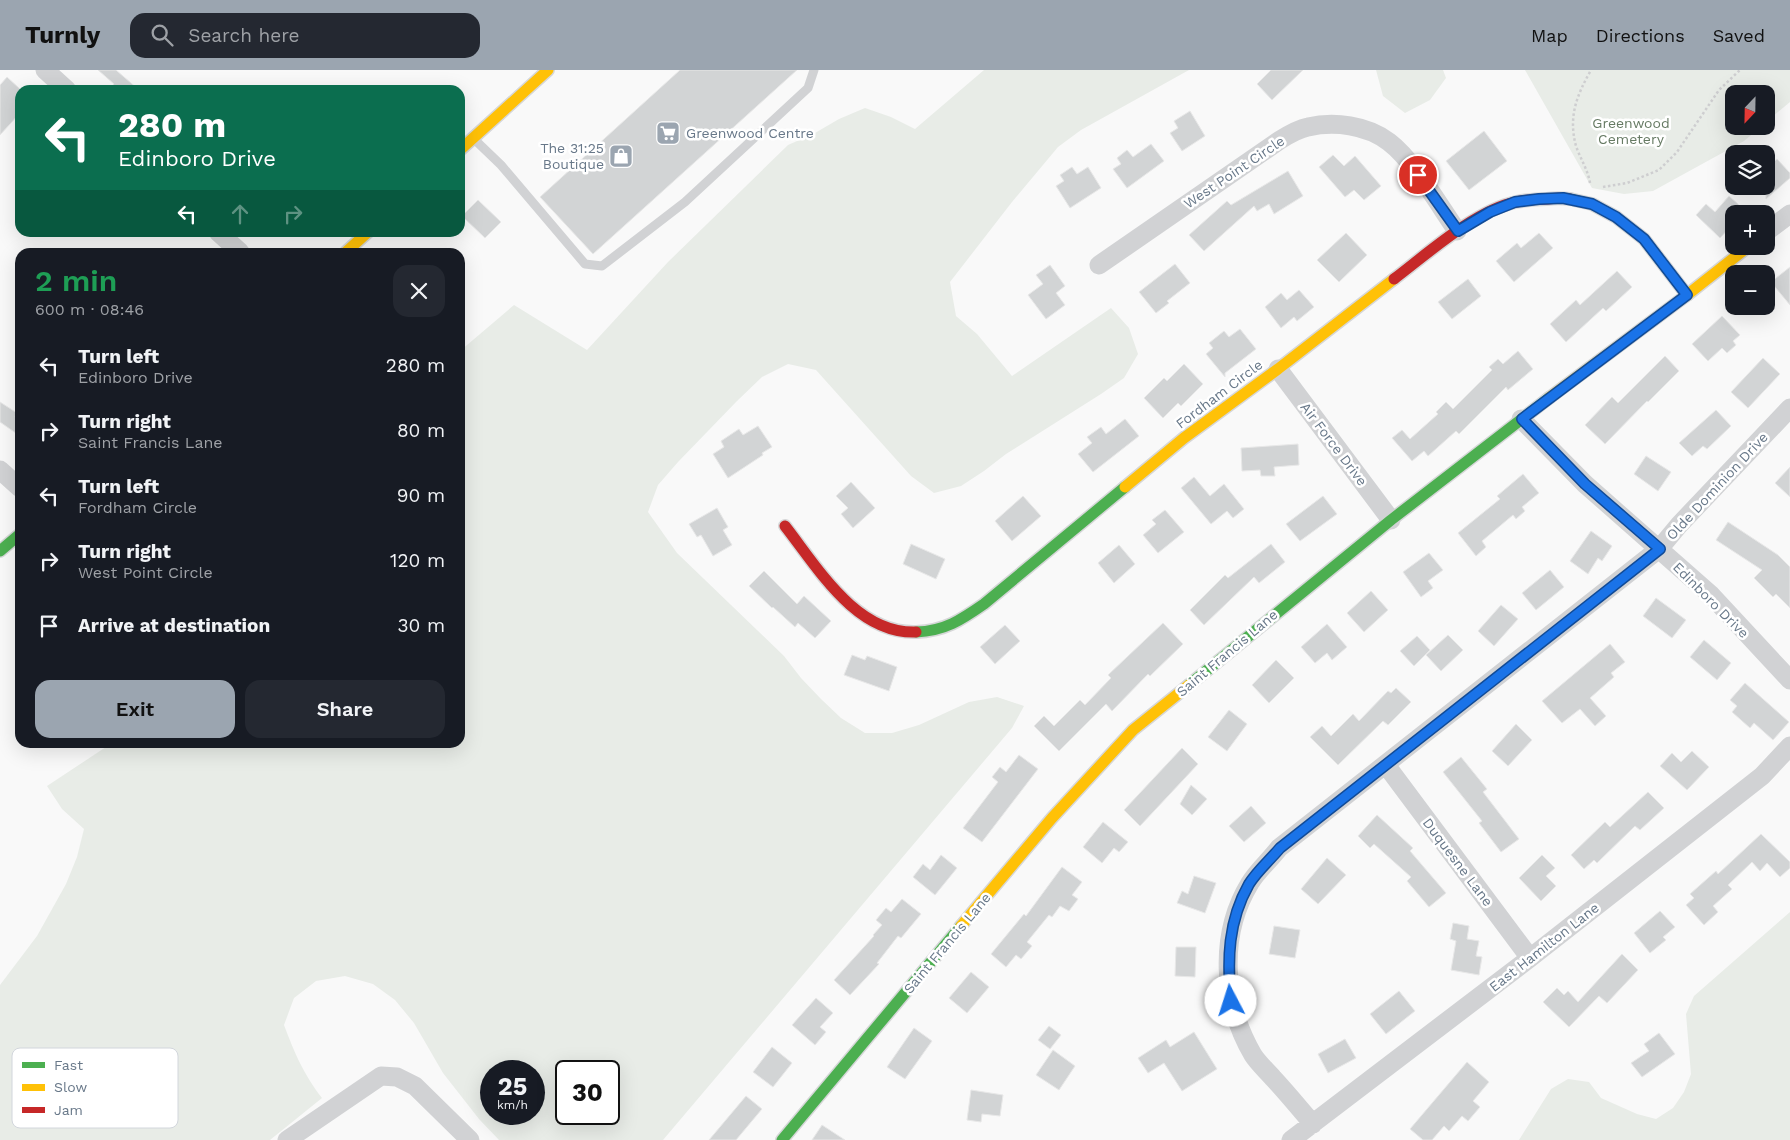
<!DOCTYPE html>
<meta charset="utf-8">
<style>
:root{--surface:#171b24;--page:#242831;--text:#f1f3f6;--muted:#9ea1a6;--accent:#9ba5b0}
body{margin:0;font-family:"Work Sans",sans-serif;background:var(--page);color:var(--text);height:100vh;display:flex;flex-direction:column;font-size:19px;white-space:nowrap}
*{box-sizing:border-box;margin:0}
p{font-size:16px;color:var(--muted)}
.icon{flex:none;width:28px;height:28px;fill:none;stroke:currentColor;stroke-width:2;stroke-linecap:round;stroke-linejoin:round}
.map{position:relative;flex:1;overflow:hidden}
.sheet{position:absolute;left:15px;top:178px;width:450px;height:500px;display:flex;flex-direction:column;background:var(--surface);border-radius:15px;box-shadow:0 5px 20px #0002}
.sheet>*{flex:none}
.top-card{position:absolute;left:15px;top:15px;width:450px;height:152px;border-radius:15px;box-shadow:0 5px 20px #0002;background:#0b6e4f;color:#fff;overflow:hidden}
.needle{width:32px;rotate:202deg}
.tools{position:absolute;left:1725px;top:15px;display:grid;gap:10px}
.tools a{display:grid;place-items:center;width:50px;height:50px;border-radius:10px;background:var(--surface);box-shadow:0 5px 20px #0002;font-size:25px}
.speed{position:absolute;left:480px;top:990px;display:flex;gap:10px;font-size:25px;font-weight:700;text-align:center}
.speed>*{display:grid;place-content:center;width:65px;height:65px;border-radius:50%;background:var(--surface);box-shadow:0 5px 20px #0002;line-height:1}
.speed small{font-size:12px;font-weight:400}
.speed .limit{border:2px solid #111;border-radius:8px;background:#fff;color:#111}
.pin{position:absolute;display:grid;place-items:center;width:42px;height:42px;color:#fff;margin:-21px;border:2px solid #fff;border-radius:50%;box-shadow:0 1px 5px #0007}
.me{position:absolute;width:55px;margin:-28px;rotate:355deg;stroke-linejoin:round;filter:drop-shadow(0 0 4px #0008)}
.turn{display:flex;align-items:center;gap:18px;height:105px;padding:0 20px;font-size:22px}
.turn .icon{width:65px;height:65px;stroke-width:2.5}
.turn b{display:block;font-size:35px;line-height:42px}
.lanes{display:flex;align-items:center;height:48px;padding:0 20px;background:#0003;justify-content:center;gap:25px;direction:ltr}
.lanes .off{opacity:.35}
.round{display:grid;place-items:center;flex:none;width:52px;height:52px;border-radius:15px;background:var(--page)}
.head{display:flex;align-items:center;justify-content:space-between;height:85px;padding:0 20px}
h1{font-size:30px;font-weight:600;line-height:38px;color:#1e9e55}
.cta{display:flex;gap:10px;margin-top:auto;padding:10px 20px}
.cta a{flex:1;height:58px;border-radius:15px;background:var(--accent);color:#111;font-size:20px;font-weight:600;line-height:58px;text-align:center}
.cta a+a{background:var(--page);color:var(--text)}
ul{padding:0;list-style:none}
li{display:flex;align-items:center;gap:15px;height:65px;padding:0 20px}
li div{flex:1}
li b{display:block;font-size:19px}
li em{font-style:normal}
header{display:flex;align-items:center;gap:30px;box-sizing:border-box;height:70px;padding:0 25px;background:var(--accent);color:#111}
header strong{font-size:24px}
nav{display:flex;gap:28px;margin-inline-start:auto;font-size:18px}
.search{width:350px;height:45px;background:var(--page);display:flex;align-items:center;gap:12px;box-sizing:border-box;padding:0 18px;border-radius:15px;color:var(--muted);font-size:19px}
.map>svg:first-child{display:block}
.green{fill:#e8ece7;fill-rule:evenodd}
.building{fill:#d2d4d5;stroke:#e8e8e8}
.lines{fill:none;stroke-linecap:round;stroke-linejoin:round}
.fast-casing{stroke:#d6d7d8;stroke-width:14}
.slow-casing{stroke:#d6d7d8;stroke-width:14}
.jam-casing{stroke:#d6d7d8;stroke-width:14}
.path{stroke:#ceced0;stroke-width:2.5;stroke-dasharray:2.5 2.5;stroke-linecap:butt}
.lane{stroke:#d1d2d4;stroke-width:9}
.street{stroke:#d1d2d4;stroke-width:19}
.fast{stroke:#4caf50;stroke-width:11}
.slow{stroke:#ffc107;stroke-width:11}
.jam{stroke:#c62828;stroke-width:11}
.route-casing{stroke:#114b97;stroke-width:12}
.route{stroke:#1a73e8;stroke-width:9}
.labels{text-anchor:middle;stroke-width:5;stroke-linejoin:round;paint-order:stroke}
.park-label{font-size:14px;fill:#667a63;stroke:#fff}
.poi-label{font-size:14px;fill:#687889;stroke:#fff;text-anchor:start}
.street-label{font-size:14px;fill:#687889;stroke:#fff}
.key{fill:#fff;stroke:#d2d6dc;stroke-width:1}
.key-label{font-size:14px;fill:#687889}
</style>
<header>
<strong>Turnly</strong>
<div class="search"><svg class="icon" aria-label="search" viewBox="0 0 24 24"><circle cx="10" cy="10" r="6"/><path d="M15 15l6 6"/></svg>Search here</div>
<nav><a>Map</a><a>Directions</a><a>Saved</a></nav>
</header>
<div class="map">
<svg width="1790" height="1070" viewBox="0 0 1790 1070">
<rect width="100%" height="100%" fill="#f9f9f9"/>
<path class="green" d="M984,0H1189L1081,60L1058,77L1012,132L950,212L956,246L977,264L1012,306L1111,238L1129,258L1138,284L1124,308L1101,324L1006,384L984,401L961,416L934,423L911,406L816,300L788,294L762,307L737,331L678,392L658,415L648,442L677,483L784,586L801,608L821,629L841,648L865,663H892L919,655L969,632L997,627L1024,636L1012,658L663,1070H499L479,1049L443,1003L414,953L395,930L373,914L345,906L316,911L294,928L284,955C295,984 303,1003 322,1028L270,1070H0V915L37,866L66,814L77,787L84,759L62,739L47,716L106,677L109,673L460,672V281L514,235L587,280L668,192L788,75L815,63L839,49L865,38L891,47L915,59ZM491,1001H534V1044H491ZM566,1001H609V1044H566Z
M1376,0H1443L1446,8L1430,30L1405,43L1383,26Z
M1525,0H1790V32L1766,52V24H1734V56H1762L1744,71L1653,121L1624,124L1592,118Z
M1790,842V1070H1519L1551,1019L1568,1009L1589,1012L1601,1028L1637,1044L1656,1049L1673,1038L1684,1022L1691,1004L1686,944L1694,926Z"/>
<path class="building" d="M98,0H116L139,20H109L114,14Z
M680,0H797L593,184L540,127Z
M1271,0H1303L1272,30L1257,14Z
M7,7L20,19V43L0,65V15Z
M1190,41L1205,66L1182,81L1170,63L1178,58L1174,51Z
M1484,61L1507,91L1469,120L1446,91Z
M1151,74L1164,91L1127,118L1113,99L1121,94L1117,88L1127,80L1133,87Z
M1333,85L1344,96L1355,86L1381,116L1364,130L1354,120L1345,127L1319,97Z
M1777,89L1790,103V108L1766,129V98Z
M1072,97L1077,104L1088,97L1101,118L1070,138L1056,116L1064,111L1060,105Z
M1288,101L1303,126L1274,144L1269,134L1257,141L1254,136L1204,181L1189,165L1227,131L1231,135Z
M1729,126L1749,144H1734V153L1720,168L1696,145L1706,134L1715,142Z
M478,130L501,152L485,168L462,146Z
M1346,163L1367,185L1339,212L1317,190Z
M1539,163L1553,178L1514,212L1496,191L1517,173L1521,178Z
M1175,194L1190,213L1167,231L1169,233L1156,243L1139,222Z
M1050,195L1065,216L1056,223L1065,235L1046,249L1028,225L1043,214L1036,205Z
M1790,197V235L1771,212Z
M1617,201L1632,217L1606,241L1603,238L1566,272L1550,254L1576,230L1580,235Z
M1468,209L1481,226L1452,249L1438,232Z
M1299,220L1314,237L1297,251L1294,247L1281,258L1265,237L1281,223L1287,230Z
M1722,246L1740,265L1733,271L1736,275L1727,283L1722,278L1708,291L1692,274Z
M1240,259L1256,279L1225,303V307L1206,284L1213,278L1209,273L1224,261L1229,267Z
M1518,281L1533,299L1508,320L1506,317L1459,364L1456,361L1428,386L1424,381L1412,391L1392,368L1402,360L1410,369L1438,344L1436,342L1446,332L1453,339L1492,300L1489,297L1498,289L1503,294Z
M1665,286L1679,301L1648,332L1647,331L1605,374L1585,355L1612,327L1618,333Z
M1763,288L1780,304L1748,338L1731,322Z
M1184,294L1203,314L1181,336L1178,333L1163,348L1144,328L1164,308L1167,311Z
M0,332L17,343L15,347L20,351V366L0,352Z
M1716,340L1731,356L1707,379L1703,376L1692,386L1679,373Z
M1125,349L1139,366L1093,402L1078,384L1092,373L1087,367L1101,357L1106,364Z
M758,356L772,377L762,383L763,385L728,408L713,384L724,377L721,371L739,359L743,365Z
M1298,374L1299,395L1274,397L1275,406H1261L1260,400L1242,401L1241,378Z
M1646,386L1671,402L1658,421L1634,404Z
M1790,397V427L1775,413Z
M1523,404L1539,423L1522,437L1525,441L1516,449L1513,445L1482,471L1486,477L1476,486L1458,463L1500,429L1497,426Z
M1194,407L1210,426L1224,414L1244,439L1233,448L1227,441L1211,454L1181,418Z
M851,412L875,438L853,458L841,444L848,438L836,426Z
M1023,426L1041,446L1012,471L995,451Z
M1323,426L1337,444L1300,471L1286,454Z
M717,438L728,457L723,460L732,475L713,486L701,465L697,467L689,454Z
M1165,440L1184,462L1158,483L1143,465L1156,454L1152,450Z
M1728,452L1778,485L1790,497V538L1776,524L1773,527L1754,508L1762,500L1716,470Z
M1591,461L1612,476L1602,491L1598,488L1588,504L1570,491Z
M911,474L945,489L936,509L903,494Z
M1271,474L1285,492L1259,513L1254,507L1204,555L1190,540L1225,505L1228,508Z
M1119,475L1135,494L1114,513L1098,493Z
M1429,483L1443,500L1428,511L1433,518L1421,527L1403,502Z
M1550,500L1564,517L1536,540L1522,523Z
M764,501L797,534L804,526L831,551L815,568L798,553L795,557L773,537L772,538L749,516Z
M1371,521L1388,540L1364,562L1347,543Z
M1656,528L1686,550L1672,568L1643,546Z
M1501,535L1518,549L1494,576L1478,561Z
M1163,553L1183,574L1150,606L1148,604L1112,641L1106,634L1059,681L1034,656L1044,646L1054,656L1080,630L1085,635L1111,608L1108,605Z
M1327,554L1347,577L1332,590L1327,583L1315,593L1301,577Z
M1005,555L1020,571L995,594L980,577Z
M1448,565L1463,580L1441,601L1426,585Z
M1417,566L1430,580L1414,596L1400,581Z
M1704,570L1731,593L1717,610L1690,587Z
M1610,574L1625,592L1611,603L1614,607L1590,628L1606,646L1595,656L1580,639L1562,653L1542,631Z
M852,585L865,590L867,586L897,597L889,621L844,605Z
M1276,590L1294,608L1269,633L1252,615Z
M1745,613L1789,652L1773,670L1754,653L1750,658L1732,642L1737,636L1730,630Z
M1396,618L1411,632L1388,655L1383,651L1338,695L1310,667L1322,656L1331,666L1353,644L1359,651L1388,621L1391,623Z
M1229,640L1247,654L1227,681L1208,667Z
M1516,654L1532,670L1508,696L1492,681Z
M1182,678L1198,694L1140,756L1124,740Z
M1692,681L1709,697L1687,720L1660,696L1672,683L1681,692Z
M1019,685L1038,699L982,772L963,758L998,712L992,707L1000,697L1006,702Z
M1461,687L1487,719L1483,722L1519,769L1501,782L1479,753L1482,751L1443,702Z
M1191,715L1207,729L1192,745L1180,734Z
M1648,722L1664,738L1640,760L1635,756L1597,793L1594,790L1584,799L1571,785L1605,752L1610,757Z
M1251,736L1266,753L1244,772L1229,756Z
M1377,745L1413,778L1410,781L1446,823L1429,837L1407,811L1411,807L1374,774L1370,778L1358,766Z
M1103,752L1128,772L1119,782L1114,778L1102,793L1083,777Z
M1761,764L1790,792V798L1780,807L1767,793L1760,801L1752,792L1728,815L1732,819L1713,836L1718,842L1704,855L1686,835L1694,828L1690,824L1716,801L1718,804Z
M941,785L957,798L935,825L913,807L923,794L930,800Z
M1542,785L1555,798L1546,806L1556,816L1541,831L1519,808Z
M1327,788L1346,805L1318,834L1301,819Z
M1062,797L1082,812L1072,825L1078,829L1069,841L1060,836L1052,847L1049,845L1027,872L1032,876L1021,889L1016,885L1006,897L991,884L1024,844L1026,846Z
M1194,806L1216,813L1205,843L1177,833L1182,821L1188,824Z
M902,829L921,844L901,868L898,866L877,893L879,894L850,925L834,910L874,866L873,865L882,855L876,850L886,838L891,842Z
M1660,841L1675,857L1663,867L1666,870L1650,883L1634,863Z
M1453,853L1469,856L1467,869L1479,871L1476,886L1482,887L1479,905L1451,900L1456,871L1450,869Z
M1274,856L1300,860L1295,888L1269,884Z
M1176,877H1196L1195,907L1175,906Z
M1622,884L1638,900L1607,933L1599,926L1569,957L1543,932L1557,918L1564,925L1568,921L1578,932Z
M971,902L989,917L967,943L949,928Z
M1399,921L1415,941L1386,964L1370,944Z
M816,928L833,943L820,957L826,962L815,975L792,955Z
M1049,956L1061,965L1050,979L1038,970Z
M914,958L932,971L905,1009L887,997Z
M1194,962L1217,999L1182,1021L1164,993L1148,1003L1138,988L1166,970L1170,977Z
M1659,963L1675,984L1642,1007L1631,993L1649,981L1644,974Z
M1345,969L1356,988L1328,1003L1318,984Z
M772,977L792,993L773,1017L753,1002Z
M1053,980L1075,996L1059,1020L1036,1005Z
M1467,992L1489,1012L1473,1031L1480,1037L1468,1051L1462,1046L1449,1061L1444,1056L1432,1070H1423L1410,1059Z
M971,1020L1003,1025L1000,1046L982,1044L981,1052L967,1050Z
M746,1026L762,1039L736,1070H709Z
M822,1055L845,1070H812Z"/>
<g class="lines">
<g class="fast-casing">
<path id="fast" d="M1570,129L1592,134L1616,147L1644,169L1687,225
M0,481L20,464
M916,562C945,561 961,550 984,534L1125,417
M1189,615L1391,450L1549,328
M782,1070L961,856"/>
</g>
<g class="slow-casing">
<path id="slow" d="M460,80L548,0
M346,182L368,162
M1549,328L1687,225L1749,176
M1125,417L1184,368L1278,299L1394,209
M961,856L1052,748L1133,660L1189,615"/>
</g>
<g class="jam-casing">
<path id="jam" d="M1394,209C1427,184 1476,140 1516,132C1526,130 1537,129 1547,129C1555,128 1562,128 1570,129
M785,456C818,498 856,564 916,562"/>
</g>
<path class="path" d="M1590,113C1588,100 1580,88 1576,76C1568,46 1577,25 1591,0
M1603,117L1627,113L1659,100L1677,82L1719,20L1740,0"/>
<path class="lane" d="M475,70L501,95L585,194L602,196L685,132L808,18L814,0"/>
<path class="street" d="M45,0L67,20
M218,162L240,182
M1766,162L1790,144
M1099,195L1280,70C1288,65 1298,59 1308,57C1334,51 1367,55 1389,72C1413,90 1439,135 1457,161
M1278,299L1391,450
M1521,349L1585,414L1711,525L1790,610
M0,400L20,418
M1386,695L1530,888
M1313,1054C1300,1039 1287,1023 1273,1008C1267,1001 1258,993 1253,985C1223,934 1218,865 1250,813C1257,801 1270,790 1279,778L1659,479L1679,455L1790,338
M287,1070L381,1006L397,1007L415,1016L470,1070
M1291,1070L1530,888L1762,706L1790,676"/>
<use href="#fast" class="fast"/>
<use href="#slow" class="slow"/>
<use href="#jam" class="jam"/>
</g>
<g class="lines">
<g class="route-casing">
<path id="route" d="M1231,931C1227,889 1228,851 1249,814C1257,801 1270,790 1280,778L1660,479L1585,414L1522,349L1687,225L1644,169L1616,147L1592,134L1563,128L1539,129L1515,132L1490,142L1458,161L1418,105"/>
</g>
<use href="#route" class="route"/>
</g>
<defs>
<g id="supermarket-square" transform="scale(1.25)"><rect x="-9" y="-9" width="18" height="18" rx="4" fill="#9ba5b0" stroke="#fff"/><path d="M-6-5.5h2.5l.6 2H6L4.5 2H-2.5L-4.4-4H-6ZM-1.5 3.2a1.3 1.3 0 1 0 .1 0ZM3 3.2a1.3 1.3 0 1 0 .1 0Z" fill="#fff"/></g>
<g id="shop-square" transform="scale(1.25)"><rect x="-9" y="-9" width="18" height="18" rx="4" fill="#9ba5b0" stroke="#fff"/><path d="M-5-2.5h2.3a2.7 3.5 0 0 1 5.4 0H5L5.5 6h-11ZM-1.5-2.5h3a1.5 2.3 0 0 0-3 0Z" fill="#fff"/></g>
</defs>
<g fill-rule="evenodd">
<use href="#supermarket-square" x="668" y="63"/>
<use href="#shop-square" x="621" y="86"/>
</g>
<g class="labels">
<g class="park-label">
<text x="1631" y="58">Greenwood<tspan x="1631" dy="16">Cemetery</tspan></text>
</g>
<g class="poi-label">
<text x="686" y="68">Greenwood Centre</text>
<text x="604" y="83" text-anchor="end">The 31:25<tspan x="604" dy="16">Boutique</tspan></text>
</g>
<g class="street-label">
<text transform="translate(1234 102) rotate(-34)" y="5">West Point Circle</text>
<text transform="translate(1219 324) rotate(-37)" y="5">Fordham Circle</text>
<text transform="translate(1334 374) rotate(53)" y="5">Air Force Drive</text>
<text transform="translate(1717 416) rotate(-47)" y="5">Olde Dominion Drive</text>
<text transform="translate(1711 530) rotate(45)" y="5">Edinboro Drive</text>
<text transform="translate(1227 583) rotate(-40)" y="5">Saint Francis Lane</text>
<text transform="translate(1458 792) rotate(53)" y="5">Duquesne Lane</text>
<text transform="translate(947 873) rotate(-50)" y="5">Saint Francis Lane</text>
<text transform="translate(1544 877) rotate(-38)" y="5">East Hamilton Lane</text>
</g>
</g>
<rect x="12" y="978" width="166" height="80" rx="8" class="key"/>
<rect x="22" y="992" width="23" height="6" fill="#4caf50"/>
<rect x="22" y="1014" width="23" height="7" fill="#ffc107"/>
<rect x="22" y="1037" width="23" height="6" fill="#c62828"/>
<g class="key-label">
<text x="54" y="1000">Fast</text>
<text x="54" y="1022">Slow</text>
<text x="54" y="1045">Jam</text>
</g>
</svg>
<div class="tools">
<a><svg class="needle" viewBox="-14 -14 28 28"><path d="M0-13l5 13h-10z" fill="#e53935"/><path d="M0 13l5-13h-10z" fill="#9ea1a6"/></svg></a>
<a><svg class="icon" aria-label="layers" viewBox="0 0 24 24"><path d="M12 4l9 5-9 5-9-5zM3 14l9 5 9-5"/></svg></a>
<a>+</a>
<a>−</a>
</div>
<div class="speed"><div>25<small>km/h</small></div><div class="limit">30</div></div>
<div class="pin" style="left:1418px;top:105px;background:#d93025"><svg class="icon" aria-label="arrive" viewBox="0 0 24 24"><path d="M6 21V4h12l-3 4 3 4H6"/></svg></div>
<svg class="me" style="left:1231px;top:931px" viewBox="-20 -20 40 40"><circle r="19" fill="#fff"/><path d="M0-13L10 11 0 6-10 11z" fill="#1a73e8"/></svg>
<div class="top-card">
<div class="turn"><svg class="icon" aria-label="left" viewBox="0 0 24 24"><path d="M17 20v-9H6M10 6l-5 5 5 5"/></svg><div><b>280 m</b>Edinboro Drive</div></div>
<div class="lanes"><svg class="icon" aria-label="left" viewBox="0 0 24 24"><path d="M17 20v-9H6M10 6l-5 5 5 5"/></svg><svg class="icon off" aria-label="ahead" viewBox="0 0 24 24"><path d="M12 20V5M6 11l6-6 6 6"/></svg><svg class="icon off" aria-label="right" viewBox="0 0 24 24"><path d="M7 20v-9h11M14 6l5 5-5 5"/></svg></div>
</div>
<section class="sheet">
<div class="head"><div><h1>2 min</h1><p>600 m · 08:46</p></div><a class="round"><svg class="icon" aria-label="close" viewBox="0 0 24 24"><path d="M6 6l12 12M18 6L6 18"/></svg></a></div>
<ul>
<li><svg class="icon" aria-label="left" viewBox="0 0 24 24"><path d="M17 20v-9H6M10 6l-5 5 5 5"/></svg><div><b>Turn left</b><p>Edinboro Drive</p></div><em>280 m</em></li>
<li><svg class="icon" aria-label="right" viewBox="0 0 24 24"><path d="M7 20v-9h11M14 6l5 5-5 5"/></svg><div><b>Turn right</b><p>Saint Francis Lane</p></div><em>80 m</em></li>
<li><svg class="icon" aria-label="left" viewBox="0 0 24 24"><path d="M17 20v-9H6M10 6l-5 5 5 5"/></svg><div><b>Turn left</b><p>Fordham Circle</p></div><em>90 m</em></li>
<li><svg class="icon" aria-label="right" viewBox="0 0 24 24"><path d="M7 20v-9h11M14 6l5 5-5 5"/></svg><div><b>Turn right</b><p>West Point Circle</p></div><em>120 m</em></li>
<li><svg class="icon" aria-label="arrive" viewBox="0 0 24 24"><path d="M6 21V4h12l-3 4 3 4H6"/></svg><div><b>Arrive at destination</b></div><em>30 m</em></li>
</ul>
<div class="cta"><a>Exit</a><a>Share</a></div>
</section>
</div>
